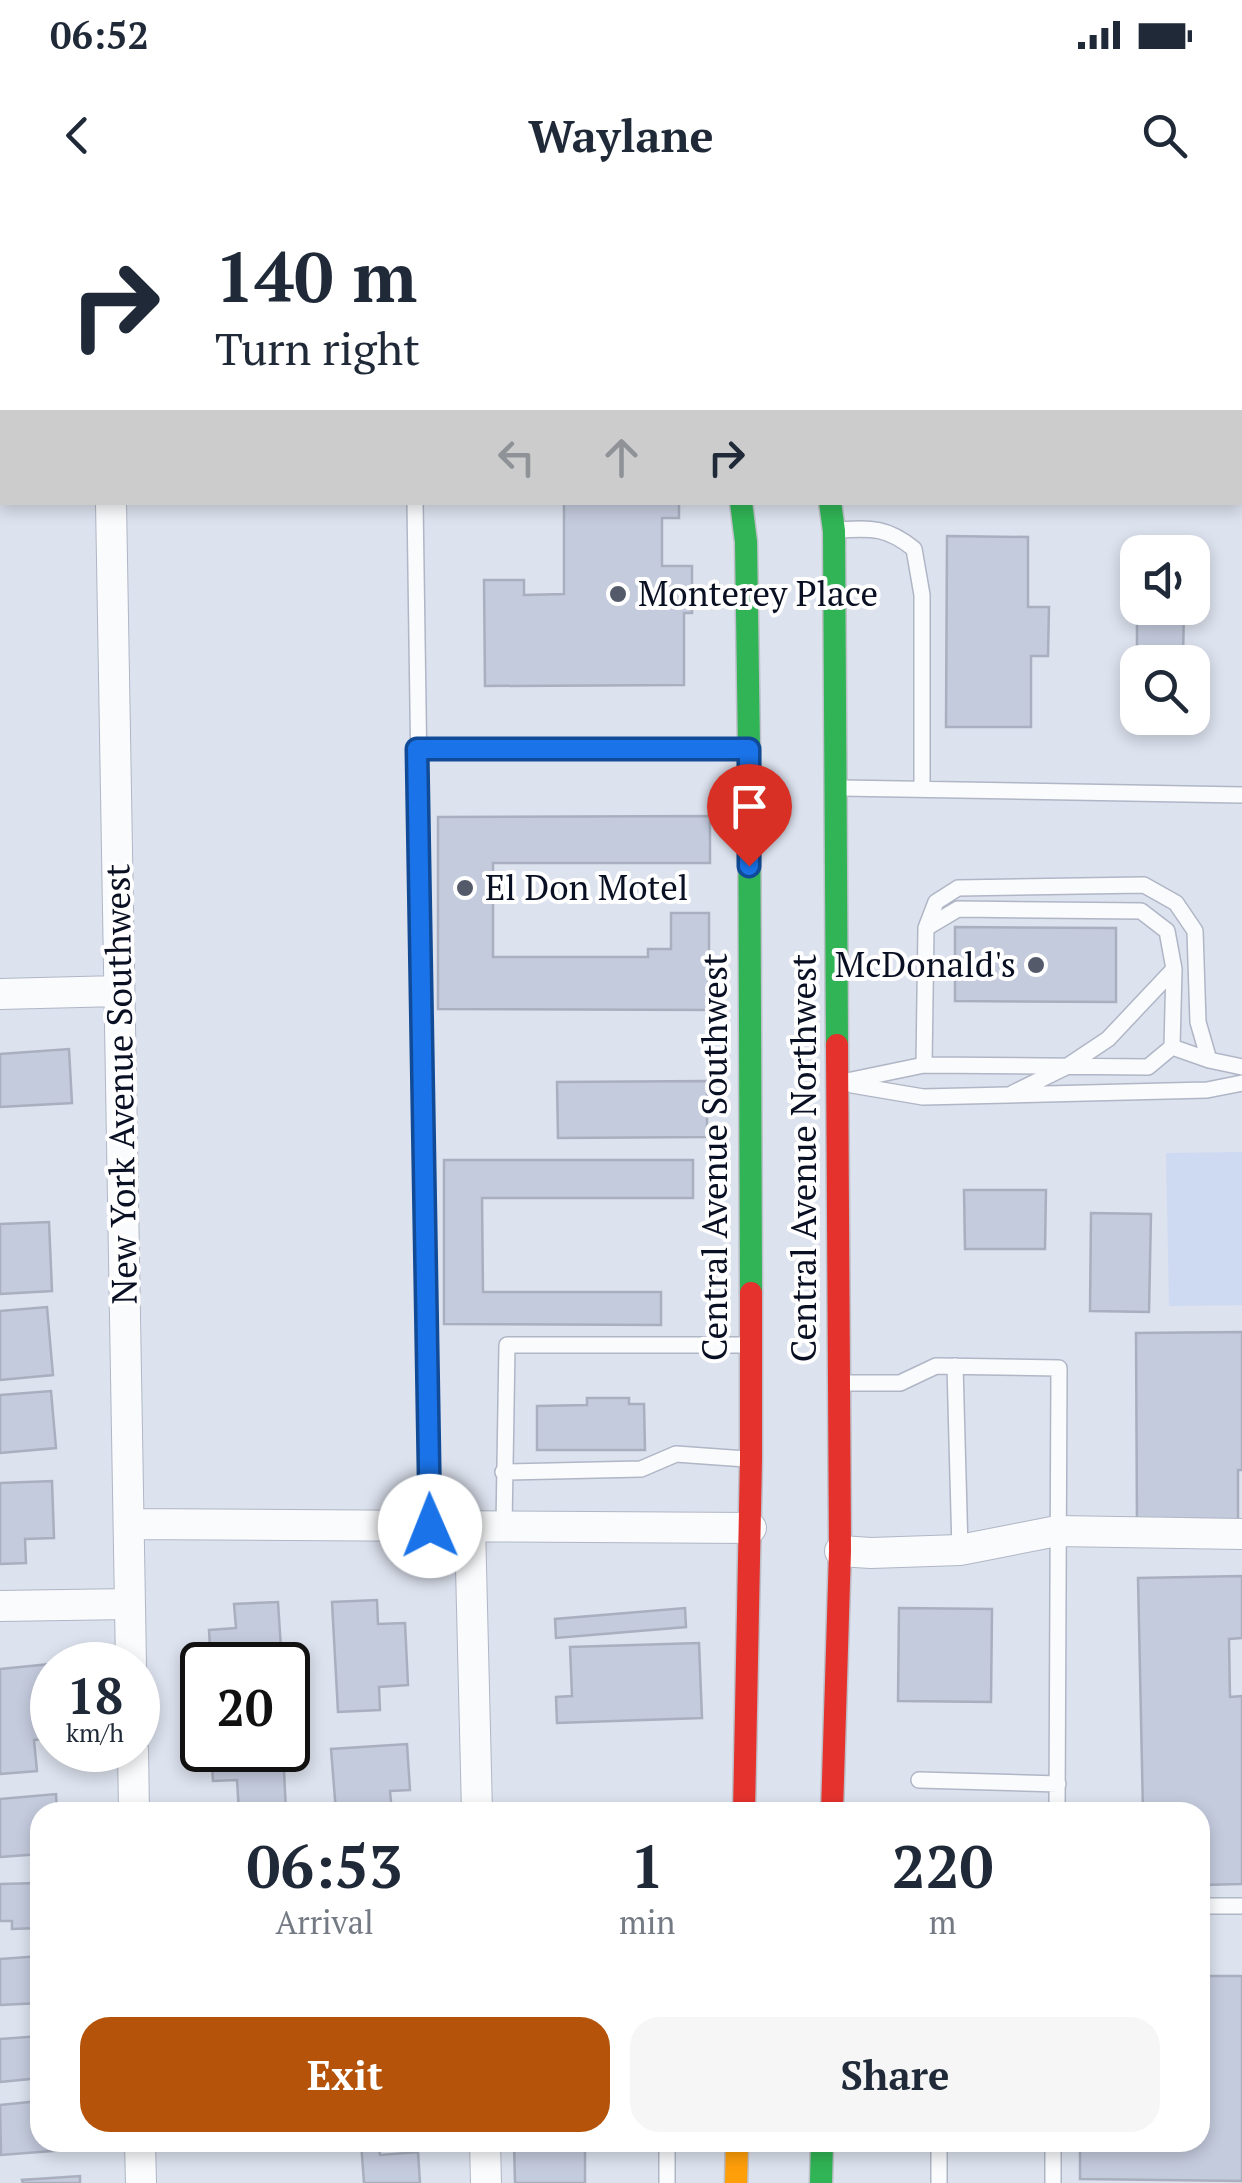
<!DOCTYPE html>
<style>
:root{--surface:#fff;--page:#f6f6f7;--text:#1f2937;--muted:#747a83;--accent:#b45309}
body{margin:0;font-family:"PT Serif",serif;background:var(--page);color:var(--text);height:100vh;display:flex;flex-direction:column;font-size:38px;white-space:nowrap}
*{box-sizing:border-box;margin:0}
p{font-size:32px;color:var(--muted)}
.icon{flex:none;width:55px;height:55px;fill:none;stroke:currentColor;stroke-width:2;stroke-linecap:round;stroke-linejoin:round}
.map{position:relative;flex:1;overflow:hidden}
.panel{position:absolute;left:30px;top:1602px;width:1180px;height:350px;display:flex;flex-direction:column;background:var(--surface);border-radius:30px;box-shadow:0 5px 15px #0003}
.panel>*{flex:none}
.guide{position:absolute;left:0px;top:0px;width:1242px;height:305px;box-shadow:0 5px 15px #0003;background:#fff;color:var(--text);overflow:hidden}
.fabs{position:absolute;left:1120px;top:335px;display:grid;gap:20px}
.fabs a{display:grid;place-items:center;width:90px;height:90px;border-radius:20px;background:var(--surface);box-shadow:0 5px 15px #0003;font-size:50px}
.speed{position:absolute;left:30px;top:1442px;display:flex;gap:20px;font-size:50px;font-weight:700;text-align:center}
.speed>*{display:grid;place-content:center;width:130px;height:130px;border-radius:50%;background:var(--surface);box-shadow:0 5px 15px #0003;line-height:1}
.speed small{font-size:25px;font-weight:400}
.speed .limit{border:5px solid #111;border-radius:15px;background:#fff;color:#111}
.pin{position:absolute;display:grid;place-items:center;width:85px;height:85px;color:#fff;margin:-102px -42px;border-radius:50% 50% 50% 0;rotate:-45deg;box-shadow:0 0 10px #0007}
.pin .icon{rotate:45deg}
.me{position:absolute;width:110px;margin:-55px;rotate:359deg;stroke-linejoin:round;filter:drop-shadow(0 0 8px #0008)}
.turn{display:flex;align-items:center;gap:35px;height:210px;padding:0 50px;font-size:45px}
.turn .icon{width:130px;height:130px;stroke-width:2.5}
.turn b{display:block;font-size:70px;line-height:85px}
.lanes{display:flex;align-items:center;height:95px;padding:0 50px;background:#0003;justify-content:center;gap:50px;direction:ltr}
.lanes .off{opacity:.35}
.eta{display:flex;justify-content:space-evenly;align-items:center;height:170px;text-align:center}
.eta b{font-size:60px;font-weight:800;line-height:70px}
.cta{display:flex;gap:20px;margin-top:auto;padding:20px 50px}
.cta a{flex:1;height:115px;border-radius:30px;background:var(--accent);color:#fff;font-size:40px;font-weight:800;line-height:115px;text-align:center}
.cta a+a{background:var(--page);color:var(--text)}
.status{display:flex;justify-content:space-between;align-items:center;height:70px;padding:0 50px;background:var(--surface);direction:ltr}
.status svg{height:28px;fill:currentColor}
header{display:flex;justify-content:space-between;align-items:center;height:130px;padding:0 50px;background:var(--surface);font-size:45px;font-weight:800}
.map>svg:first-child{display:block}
.built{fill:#ced9f2}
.building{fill:#c4cbdd;stroke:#a9afbf;stroke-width:2.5}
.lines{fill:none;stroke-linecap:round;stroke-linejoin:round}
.lane-casing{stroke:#b0b6c6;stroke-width:18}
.street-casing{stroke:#b0b6c6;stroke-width:32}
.fast-casing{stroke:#bdc0c8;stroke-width:25}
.slow-casing{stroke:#bdc0c8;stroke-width:25}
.jam-casing{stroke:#bdc0c8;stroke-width:25}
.lane{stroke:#fafbfc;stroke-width:15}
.street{stroke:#fafbfc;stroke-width:30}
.fast{stroke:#30b455;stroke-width:22}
.slow{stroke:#ff9f0a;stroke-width:22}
.jam{stroke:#e5322d;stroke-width:22}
.route-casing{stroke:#114b97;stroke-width:25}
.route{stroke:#1a73e8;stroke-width:18}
.poi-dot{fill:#545a6a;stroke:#fff;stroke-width:4}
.labels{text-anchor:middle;stroke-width:8;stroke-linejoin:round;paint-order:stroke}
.poi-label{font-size:35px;fill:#0a1023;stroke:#fff;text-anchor:start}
.street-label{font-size:35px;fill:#0a1023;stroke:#fff}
</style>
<div class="status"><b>06:52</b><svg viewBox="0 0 49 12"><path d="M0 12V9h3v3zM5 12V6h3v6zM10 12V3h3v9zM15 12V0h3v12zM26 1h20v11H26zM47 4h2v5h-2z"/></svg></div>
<header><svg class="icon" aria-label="back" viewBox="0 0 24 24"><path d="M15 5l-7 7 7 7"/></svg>Waylane<svg class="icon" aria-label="search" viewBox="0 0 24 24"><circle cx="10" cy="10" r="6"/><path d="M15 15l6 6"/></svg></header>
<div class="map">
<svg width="1242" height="1983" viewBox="0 0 1242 1983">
<rect width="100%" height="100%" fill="#dce2ee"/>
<path class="built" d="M153,0H650L651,2H153Z
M1242,952V1105L1169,1106L1166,953Z"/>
<path class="building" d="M159,0H210L209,2H159Z
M1240,95H1242V152H1240Z
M564,302H679V318H662V366H692V413H684V485L485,486L484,380H524V395L564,394Z
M947,336L1028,337V407H1049L1048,456H1031V527H946Z
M1137,372L1138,408H1184L1183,458H1137Z
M710,616V663H493V757H648V749H671V713H709V810L438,809V617Z
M955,727L1116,728V802L955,801Z
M69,849L72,903L0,907V854Z
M707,881V937L558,938L557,882Z
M444,960H693V998H482L483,1092H661V1125L444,1124Z
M964,990H1046L1045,1049H965Z
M1091,1013L1151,1014L1149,1112L1090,1111Z
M49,1022L52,1091L0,1094V1024Z
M47,1107L53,1175L0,1180V1111Z
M1242,1132V1270H1238V1325H1137L1136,1133Z
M51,1191L56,1248L0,1253V1195Z
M587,1198H629V1204H644L645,1250H537V1206L587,1205Z
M52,1281L54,1338L25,1339L26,1363L0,1364V1283Z
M1242,1376V1438L1229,1439L1230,1497L1242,1496V1684L1200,1685V1612H1143L1138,1378Z
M377,1400L378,1424L405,1423L408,1485L379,1487L380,1510L338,1512L332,1402Z
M278,1402L282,1465H211L209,1430L236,1428L234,1404Z
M685,1408L686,1427L556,1438L555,1419Z
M899,1408L992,1409L991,1502L898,1501Z
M699,1443L702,1518L557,1523L556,1497L572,1496L570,1447Z
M51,1464L52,1538L34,1540L37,1571L0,1574V1469Z
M407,1544L410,1590L390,1591L392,1612H336L331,1549Z
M240,1550H283L286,1612H239L237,1580L213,1581L211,1552Z
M56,1594L57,1612H40V1654L0,1657V1599Z
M40,1683V1728L12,1729V1721H0V1684Z
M40,1756V1803L0,1805V1759Z
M1200,1776H1242V1981L1080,1979V1942H1200Z
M40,1836V1878L0,1882V1839Z
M40,1901V1942H64L65,1950L1,1955L0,1905Z
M361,1942H379L380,1955L418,1952L420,1983H364Z
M514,1942H585V1983H515Z
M80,1976V1983H23L22,1980Z"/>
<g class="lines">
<g class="lane-casing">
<path id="lane" d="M1240,229H1242
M415,302L430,1326
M838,330C872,328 887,327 914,349L922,395V589
M417,549H743
M841,588L1242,595
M926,728L958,709L1141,711L1167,731L1174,769L1172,847L1209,860
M924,865L1148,867L1172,847
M842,882L924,865L926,728L936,702L958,688L1144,685L1176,703L1195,731L1198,822L1209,860L1242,867
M852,885L923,897L1207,890L1242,883
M1013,893L1066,867L1108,839L1174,769
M955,1166L960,1350
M846,1183H900L936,1166L1059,1168L1057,1612
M503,1272L641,1269L676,1254L746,1259
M504,1326L507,1145H742
M919,1580L1058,1584
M614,1612H623
M1200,1706H1242
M667,1942V1983
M939,1942V1983
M1053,1983V1942"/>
</g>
<g class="street-casing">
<path id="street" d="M106,0V2
M111,302L131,1465
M0,794L119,791
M129,1324L751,1328
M470,1326L477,1612
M840,1351L871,1353L960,1350L1057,1331L1242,1334
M0,1406L130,1404
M133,1550L134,1612
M140,1942L141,1983
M485,1942L486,1983"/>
</g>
<g class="fast-casing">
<path id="fast" d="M678,0L679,2
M741,302L746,342L749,549L751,1093
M830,302L834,331L837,845
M821,1983L822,1942"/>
</g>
<g class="slow-casing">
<path id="slow" d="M736,1983L737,1942"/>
</g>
<g class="jam-casing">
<path id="jam" d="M770,0L771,2
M744,1612L751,1259V1093
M832,1612L840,1351L837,845"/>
</g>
<use href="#lane" class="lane"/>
<use href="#street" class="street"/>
<use href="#fast" class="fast"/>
<use href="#slow" class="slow"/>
<use href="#jam" class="jam"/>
</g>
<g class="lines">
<g class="route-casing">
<path id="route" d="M430,1326L417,549H749V666"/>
</g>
<use href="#route" class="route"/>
</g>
<g class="poi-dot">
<circle cx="618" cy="394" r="10"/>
<circle cx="465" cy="688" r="10"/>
<circle cx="1036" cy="765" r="10"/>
</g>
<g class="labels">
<g class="poi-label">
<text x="638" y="406">Monterey Place</text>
<text x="485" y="700">El Don Motel</text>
<text x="1016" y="777" text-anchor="end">McDonald's</text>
</g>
<g class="street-label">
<text transform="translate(121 884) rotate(-91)" y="12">New York Avenue Southwest</text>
<text transform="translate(715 957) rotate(-90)" y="12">Central Avenue Southwest</text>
<text transform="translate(804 958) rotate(-90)" y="12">Central Avenue Northwest</text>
</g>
</g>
</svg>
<div class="fabs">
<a><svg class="icon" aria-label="sound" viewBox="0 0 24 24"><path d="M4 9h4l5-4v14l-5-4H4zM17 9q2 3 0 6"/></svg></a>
<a><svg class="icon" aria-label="search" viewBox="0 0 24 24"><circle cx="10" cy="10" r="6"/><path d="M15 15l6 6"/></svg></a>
</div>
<div class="speed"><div>18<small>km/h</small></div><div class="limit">20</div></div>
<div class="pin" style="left:749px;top:666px;background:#d93025"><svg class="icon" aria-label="arrive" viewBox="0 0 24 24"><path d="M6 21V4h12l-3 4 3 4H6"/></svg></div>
<svg class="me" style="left:430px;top:1326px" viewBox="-20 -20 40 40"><circle r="19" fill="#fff"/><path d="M0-13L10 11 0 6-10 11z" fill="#1a73e8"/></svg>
<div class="guide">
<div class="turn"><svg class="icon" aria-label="right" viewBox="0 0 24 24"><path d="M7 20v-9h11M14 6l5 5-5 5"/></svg><div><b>140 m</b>Turn right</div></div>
<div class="lanes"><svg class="icon off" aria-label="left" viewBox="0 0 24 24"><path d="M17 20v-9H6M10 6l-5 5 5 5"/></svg><svg class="icon off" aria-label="ahead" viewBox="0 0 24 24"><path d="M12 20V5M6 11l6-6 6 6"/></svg><svg class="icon" aria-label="right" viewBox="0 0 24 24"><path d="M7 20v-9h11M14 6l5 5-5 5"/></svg></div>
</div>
<section class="panel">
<div class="eta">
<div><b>06:53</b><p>Arrival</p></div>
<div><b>1</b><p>min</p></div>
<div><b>220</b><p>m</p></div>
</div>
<div class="cta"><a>Exit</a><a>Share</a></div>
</section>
</div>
